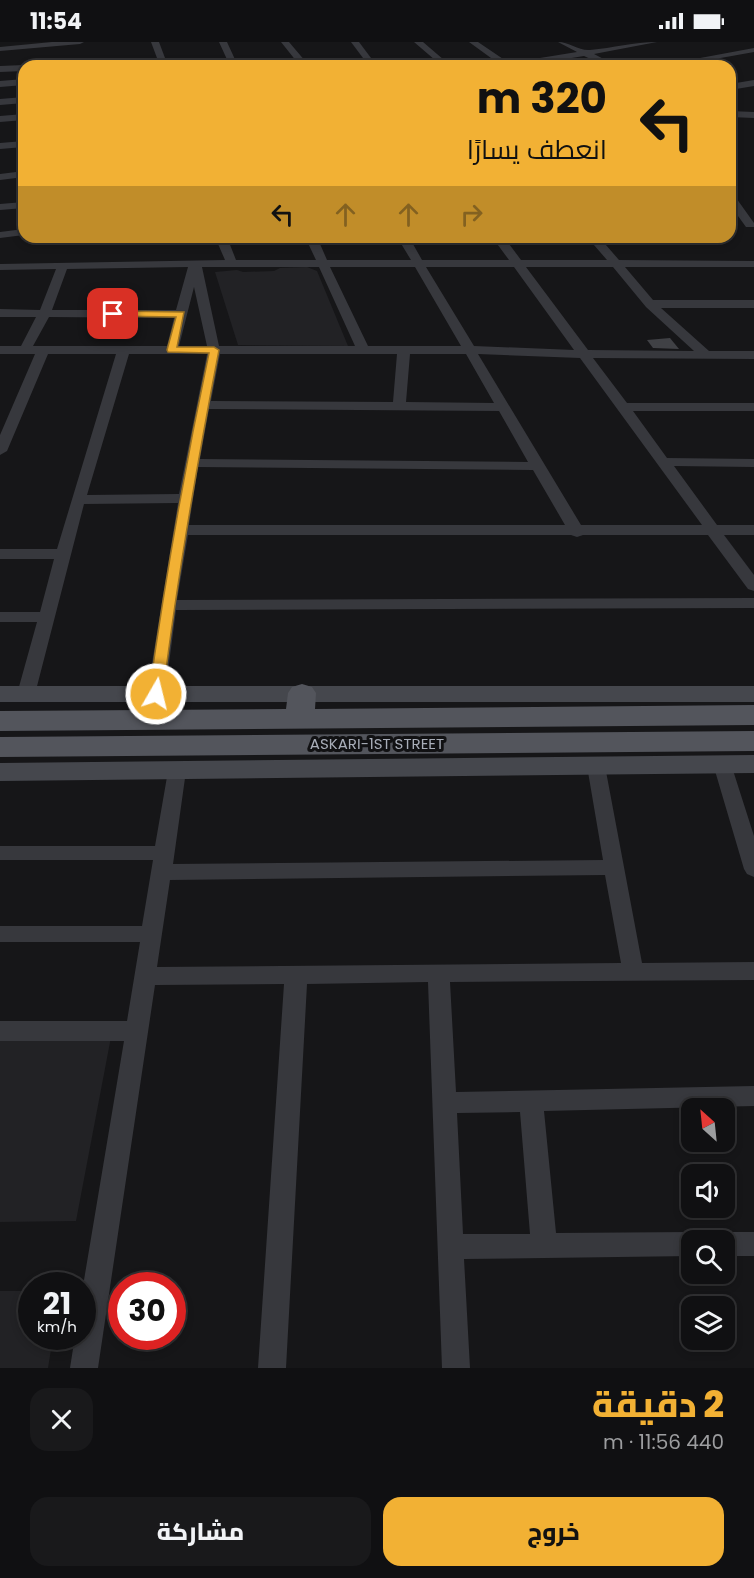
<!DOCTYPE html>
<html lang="ar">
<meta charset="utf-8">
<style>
:root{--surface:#101012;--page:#19191b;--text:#f1f3f6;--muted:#9c9d9f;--line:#303032;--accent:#f2b134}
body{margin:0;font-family:Poppins,Cairo,sans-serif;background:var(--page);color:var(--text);direction:rtl;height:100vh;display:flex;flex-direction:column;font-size:22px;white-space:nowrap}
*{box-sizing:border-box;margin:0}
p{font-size:20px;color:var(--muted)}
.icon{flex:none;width:33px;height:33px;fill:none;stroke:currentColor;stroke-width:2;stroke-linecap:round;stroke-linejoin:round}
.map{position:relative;height:1326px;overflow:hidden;direction:ltr}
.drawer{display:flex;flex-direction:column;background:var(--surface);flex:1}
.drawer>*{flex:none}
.hud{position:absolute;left:18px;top:18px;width:718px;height:183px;border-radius:18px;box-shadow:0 3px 9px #0003,0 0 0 2px var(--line);direction:rtl;background:#f2b134;color:#111;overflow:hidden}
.needle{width:39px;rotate:333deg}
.controls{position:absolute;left:681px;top:1056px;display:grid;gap:12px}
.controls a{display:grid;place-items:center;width:54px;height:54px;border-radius:12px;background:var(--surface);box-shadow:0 3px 9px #0003,0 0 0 2px var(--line);font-size:30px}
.speed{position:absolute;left:18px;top:1230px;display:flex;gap:12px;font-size:30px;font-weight:700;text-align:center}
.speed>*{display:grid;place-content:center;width:78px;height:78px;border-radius:50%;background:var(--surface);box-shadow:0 3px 9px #0003,0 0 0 2px var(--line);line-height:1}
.speed small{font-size:15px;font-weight:400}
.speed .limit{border:9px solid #d22;background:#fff;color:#111}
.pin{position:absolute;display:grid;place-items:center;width:51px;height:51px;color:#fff;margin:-26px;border-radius:12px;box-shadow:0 3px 9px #0006}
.me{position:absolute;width:66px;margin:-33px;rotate:8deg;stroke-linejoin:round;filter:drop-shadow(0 0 4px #0008)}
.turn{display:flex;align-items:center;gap:21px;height:126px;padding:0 30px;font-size:27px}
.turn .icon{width:78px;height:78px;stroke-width:2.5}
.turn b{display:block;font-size:42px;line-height:51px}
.lanes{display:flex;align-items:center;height:57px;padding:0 30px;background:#0003;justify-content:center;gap:30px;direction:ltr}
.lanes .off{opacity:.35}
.round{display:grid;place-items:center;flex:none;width:63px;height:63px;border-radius:18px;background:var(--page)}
.overview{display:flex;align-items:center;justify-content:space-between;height:102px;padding:0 30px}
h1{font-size:36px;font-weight:800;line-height:45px;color:var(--accent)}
.primary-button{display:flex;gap:12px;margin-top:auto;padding:12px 30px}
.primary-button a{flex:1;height:69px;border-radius:18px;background:var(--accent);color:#111;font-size:24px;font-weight:800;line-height:69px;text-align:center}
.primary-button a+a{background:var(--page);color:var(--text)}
.status{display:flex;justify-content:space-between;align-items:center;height:42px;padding:0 30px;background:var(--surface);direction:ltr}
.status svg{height:16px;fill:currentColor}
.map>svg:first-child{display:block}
.built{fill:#222225}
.building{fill:#404145}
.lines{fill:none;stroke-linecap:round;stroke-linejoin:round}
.street{fill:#37383d;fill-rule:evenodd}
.secondary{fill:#45474d;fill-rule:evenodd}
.primary{fill:#53555c;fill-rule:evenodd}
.route{fill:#f2b134;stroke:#9d7322;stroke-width:1.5}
.labels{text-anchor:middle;stroke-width:6;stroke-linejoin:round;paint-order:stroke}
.street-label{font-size:15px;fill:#a8adb8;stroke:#111113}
</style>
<div class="status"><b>11:54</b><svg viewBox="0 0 49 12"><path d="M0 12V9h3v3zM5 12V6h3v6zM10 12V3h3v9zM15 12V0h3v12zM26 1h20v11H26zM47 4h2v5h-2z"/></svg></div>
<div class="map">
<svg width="754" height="1326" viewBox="0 0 754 1326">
<rect width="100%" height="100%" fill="#161618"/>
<path class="built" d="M307,225L317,229L348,304L238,303L215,230L237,228L243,230L274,229L280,226Z
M111,995L76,1179L0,1180V997Z
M0,1249H31L32,1294L53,1295L48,1326H0Z"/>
<path class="building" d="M670,296L679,307L653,306L647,298Z"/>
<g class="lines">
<path class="street" d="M52,0H84L80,2L0,9V5Z
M151,0H159L168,24H160Z
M219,0H227L238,24H230Z
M281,0H289L306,20L363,16L351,0H359L377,24H369L366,21L274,24L278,21L297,20Z
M414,0H423L451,24H442Z
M469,0H478L509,21L577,10L558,0C569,0 579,9 590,8C613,6 634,0 657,0L594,12L617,24H606L584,14L522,24H502Z
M754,6V10L676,24H657Z
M92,18L95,19V23L46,24L50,21Z
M24,23L26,24H24V29L0,30V24Z
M24,37V43L0,45V39Z
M754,38V44L730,48V42Z
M24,55V61L0,63V57Z
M730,69L754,70V76L730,75Z
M24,72V78L0,80V74Z
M24,99V105L0,107V101Z
M24,129V135L0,138V132Z
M730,152L734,153L754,181V185H746L730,163Z
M24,160V166L0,168V162Z
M24,187V193L0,196V190Z
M215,195H227L236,218H316L305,195H317L327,218H411L397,195H409L422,218H509L492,195H504L521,218H607L587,195H599L619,218L754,219V225H625L653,258H754V266H661L709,309H754V317L593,316L627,361H754V369H633L667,416L754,417V425L674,424L717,483H754V493H724L754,533V549L748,547L708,493H583L577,495L571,493H188L177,558L754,556V566L176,568L165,652L162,656H150L147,652L178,461L84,462L35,652L32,656H20L17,652L37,580H0V570H40L54,517H0V507H57L116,312H48L7,409L0,413V393L35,312H0V304H21L36,275H0V267L40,268L56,227L0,228V222L225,218ZM188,225L176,268H52L67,227ZM202,225H319L355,304H219ZM330,225H415L461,304H368ZM426,225H514L574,308L474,304ZM526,225H613L646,265L694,309L588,308ZM194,245L207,304H179ZM49,275L174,276L167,304H33ZM129,312H207L179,452L87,453ZM220,312H397L393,360L211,359ZM410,312H466L494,361L406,360ZM478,312L580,316L702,483H581ZM209,367L499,369L528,420L200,417ZM198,425L533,428L565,483H189Z
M722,716L729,717L731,722L754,794V835L747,832L744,827L713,722L715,717Z
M596,717L603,719L605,724L642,921L754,920V938L450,940L456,1050L754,1044V1064L544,1069L556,1191L692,1190L701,1193L703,1198H692V1214L464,1217L470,1326H442L428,940L307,942L286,1326H258L284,942L155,943L98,1326H70L75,1294H82V1250L124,999H0V979H127L140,900H0V884H142L153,818H0V804H155L168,729L170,724L177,722L184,724L186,729L173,822L603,818L587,724L589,719ZM605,833L621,921L157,925L170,838ZM520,1070L530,1192H463L457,1071Z
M724,1190H754V1214H724V1198H713L715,1193Z"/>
<path class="secondary" d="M0,644H754V660H0Z
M754,713V731L0,739V721Z"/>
<path class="primary" d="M302,642L312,645L316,651L315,667L754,663V683L0,689V669L286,667L288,651L292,645Z
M754,689V709L0,715V695Z"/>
</g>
<path class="route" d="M113,269L184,270L177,305H214L219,308C197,422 177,537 163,652L156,657L149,652C165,538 185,424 209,311L168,310L167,308L176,275L109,274V270Z"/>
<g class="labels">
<g class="street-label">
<text x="377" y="707">ASKARI-1ST STREET</text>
</g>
</g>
</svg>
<div class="controls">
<a><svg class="needle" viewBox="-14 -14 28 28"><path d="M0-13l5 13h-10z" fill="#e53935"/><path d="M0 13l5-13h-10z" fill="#9c9d9f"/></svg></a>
<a><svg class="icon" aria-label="sound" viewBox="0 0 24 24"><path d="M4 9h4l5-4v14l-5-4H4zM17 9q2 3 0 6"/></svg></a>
<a><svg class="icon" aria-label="search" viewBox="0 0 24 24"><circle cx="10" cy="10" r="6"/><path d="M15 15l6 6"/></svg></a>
<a><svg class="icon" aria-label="layers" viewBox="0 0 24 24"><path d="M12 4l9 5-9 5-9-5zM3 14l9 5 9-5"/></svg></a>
</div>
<div class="speed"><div>21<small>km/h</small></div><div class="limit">30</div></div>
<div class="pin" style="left:113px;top:272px;background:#d93025"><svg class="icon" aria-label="arrive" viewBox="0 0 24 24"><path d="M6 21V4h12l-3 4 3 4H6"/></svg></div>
<svg class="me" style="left:156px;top:652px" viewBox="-20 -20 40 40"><circle r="17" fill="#f2b134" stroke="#fff" stroke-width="3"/><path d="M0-11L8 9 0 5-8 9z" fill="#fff"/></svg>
<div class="hud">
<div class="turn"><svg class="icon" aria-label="left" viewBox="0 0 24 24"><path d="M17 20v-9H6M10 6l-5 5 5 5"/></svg><div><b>320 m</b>انعطف يسارًا</div></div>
<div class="lanes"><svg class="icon" aria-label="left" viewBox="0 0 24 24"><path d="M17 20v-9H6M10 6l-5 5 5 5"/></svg><svg class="icon off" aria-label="ahead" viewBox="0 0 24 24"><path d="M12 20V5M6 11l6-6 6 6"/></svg><svg class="icon off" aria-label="ahead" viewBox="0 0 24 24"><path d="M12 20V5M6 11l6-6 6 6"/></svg><svg class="icon off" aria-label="right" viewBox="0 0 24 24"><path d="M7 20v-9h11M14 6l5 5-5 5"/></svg></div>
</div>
</div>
<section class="drawer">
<div class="overview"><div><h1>2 دقيقة</h1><p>440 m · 11:56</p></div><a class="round"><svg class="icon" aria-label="close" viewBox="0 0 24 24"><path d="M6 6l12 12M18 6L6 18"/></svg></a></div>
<div class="primary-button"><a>خروج</a><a>مشاركة</a></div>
</section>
